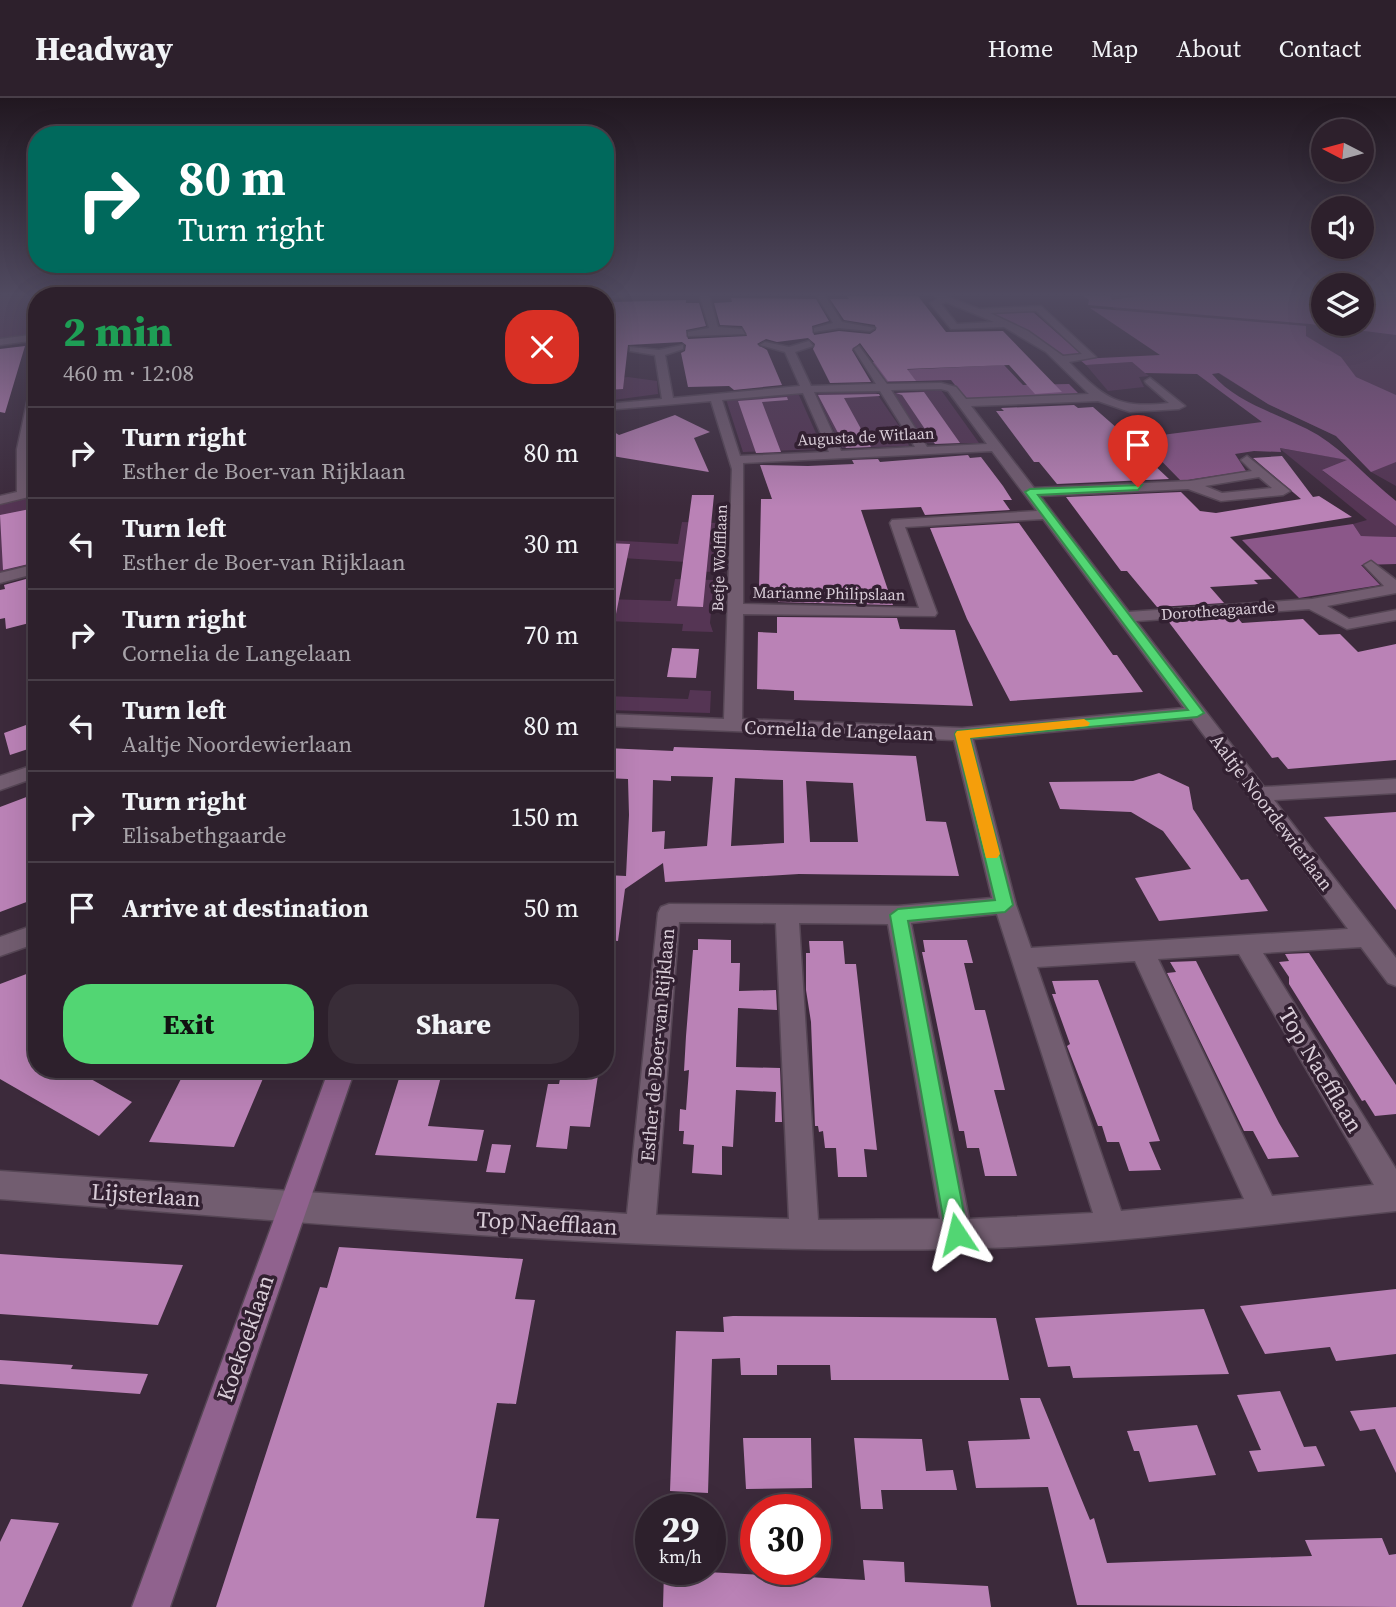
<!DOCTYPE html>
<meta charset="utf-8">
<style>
:root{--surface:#2d202c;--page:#392d38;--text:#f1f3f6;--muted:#a7a3a9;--line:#483e48;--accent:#52d673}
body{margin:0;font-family:"Source Serif 4",serif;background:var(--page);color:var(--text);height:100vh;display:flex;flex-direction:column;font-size:26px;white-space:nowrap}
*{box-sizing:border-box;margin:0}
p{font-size:23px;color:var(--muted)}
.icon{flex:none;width:38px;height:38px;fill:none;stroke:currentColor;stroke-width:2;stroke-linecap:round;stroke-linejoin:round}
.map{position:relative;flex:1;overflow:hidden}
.sheet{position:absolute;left:28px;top:189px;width:586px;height:791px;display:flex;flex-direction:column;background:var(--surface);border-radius:28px;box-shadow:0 7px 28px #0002,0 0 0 2px var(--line)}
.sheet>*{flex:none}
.hud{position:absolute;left:28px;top:28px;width:586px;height:147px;border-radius:28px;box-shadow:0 7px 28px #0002,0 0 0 2px var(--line);background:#00695c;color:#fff;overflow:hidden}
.needle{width:46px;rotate:276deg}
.controls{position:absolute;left:1311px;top:21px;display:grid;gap:14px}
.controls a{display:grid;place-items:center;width:63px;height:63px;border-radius:50%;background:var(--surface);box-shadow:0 7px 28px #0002,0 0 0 2px var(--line);font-size:35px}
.speed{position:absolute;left:635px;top:1396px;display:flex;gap:14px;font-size:35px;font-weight:700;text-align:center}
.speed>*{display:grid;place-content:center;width:91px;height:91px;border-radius:50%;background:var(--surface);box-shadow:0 7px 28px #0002,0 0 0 2px var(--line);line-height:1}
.speed small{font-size:18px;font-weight:400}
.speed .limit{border:10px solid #d22;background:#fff;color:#111}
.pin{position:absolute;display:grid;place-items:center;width:60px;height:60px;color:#fff;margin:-72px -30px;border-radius:50% 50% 50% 0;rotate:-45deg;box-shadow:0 0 7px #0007}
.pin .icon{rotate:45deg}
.me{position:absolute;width:77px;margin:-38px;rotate:350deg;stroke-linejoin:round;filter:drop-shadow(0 0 5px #0008)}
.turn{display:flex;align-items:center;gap:24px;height:147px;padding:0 35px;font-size:32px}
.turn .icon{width:91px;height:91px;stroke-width:2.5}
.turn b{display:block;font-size:49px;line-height:60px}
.round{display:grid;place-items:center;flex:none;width:74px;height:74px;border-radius:28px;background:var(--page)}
.summary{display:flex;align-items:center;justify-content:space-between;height:119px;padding:0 35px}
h1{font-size:42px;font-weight:800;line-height:52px;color:#1e9e55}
.cta{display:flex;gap:14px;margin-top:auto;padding:14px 35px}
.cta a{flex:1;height:80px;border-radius:28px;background:var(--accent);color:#111;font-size:28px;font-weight:800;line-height:80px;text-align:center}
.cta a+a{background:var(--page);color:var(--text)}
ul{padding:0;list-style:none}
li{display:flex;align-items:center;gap:21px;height:91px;padding:0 35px;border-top:2px solid var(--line)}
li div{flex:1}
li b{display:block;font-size:26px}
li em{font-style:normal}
header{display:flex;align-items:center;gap:42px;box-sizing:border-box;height:98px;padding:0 35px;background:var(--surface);border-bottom:2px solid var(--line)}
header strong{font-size:33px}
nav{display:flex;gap:38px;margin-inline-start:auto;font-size:24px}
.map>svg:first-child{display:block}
.green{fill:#553554}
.forest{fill:#8b5789}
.building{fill:#ba82b6;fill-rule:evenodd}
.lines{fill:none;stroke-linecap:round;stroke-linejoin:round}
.street-casing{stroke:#564655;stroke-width:3}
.secondary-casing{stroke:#564655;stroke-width:3}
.street{fill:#725d70;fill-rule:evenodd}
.secondary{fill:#90628e;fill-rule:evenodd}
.route{fill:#52d673;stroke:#358b4b;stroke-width:2}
.slow{fill:#f59e0b}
.labels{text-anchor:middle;stroke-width:7;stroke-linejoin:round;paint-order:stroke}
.far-street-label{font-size:16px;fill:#d9cdd8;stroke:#322031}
.street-label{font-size:19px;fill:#d9cdd8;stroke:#322031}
.near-street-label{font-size:23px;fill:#d9cdd8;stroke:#322031}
</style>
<header>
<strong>Headway</strong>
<nav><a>Home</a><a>Map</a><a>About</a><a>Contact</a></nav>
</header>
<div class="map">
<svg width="1396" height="1509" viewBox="0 0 1396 1509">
<rect width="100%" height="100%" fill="#3c2a3b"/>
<path class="green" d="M0,198L37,199V236L0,241Z
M1107,198H1323V226H1362V198H1396V388L1371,374L1336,338L1268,306L1113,210V203Z
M1132,264L1149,278L1139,279L1144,289L1108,293L1086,267Z
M628,279L657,283L658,296L606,303V282Z
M941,292L979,345H926L894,295Z
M875,293L906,338L909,348L842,350L817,297L819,295Z
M798,295L823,351L743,354L726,301Z
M1279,350L1349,362L1323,373L1396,428V439L1361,438L1353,426L1367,422Z
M37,395V467L0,477V403Z
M682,424L720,425L715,474L685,473L686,464L606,459V442L678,446Z
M675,481L714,482L710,525L713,534L682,533L683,526L606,523V501L671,503Z
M690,592L711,593L710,615L606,612V598L688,601Z"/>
<path class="forest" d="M1084,198H1110L1112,202L1139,198H1323V226H1362V198H1396V237L1310,226L1088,207L1089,202Z
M1090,210L1306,228V238L1341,259L1356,279L1396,297V364L1371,374L1336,338L1268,306L1219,275L1212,276C1238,307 1284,317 1318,337C1347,355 1369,382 1396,403V428L1322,372L1347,362L1280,350L1281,354L1254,353L1235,356L1246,373L1181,383L1139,340L1262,324L1197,276L1145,275L1132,264L1086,267L1079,261L1160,257Z
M1033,214L1081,256L1064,257L1033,237L985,215Z
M872,264H892L898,272L1004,267L1023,287L1069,286L1081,298L966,301L951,282L883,284Z
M1353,426L1361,438L1396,439V466L1361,467L1380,487L1299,500L1242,442Z"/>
<path class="building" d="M847,198H918L946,234L1003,233L1062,294L1035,296L1009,267L907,271L916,283H888L860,245L852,252L871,284L830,285L813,251L815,246L808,240L777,244L766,241L757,246L767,252L782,287L734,292L729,288L688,289L681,255L685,253L686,247L682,244L628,247L623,291L606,292V208H613V204L686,202V205H699L706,228L686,232L688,241L747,238L742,228L720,227L714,205L732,204L731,200L816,201L829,223L812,228L814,237L839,233L870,236L876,232L875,227L844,222L830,201H849Z
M25,248L5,315L0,314V251Z
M924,294L960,345L935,346L902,297L896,295Z
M879,296L880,298L844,300L871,349L846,350L818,297Z
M787,299L788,302L762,304L781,354L756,355L738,303Z
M1074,307L1078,310L1093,309L1126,338L1129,366L1152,365L1169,381L1057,386L1039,364H1034L996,313H1004L1001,310Z
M675,317L710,334L694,340L709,374L606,357V329L619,337Z
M968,357L970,360L981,359L1003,388L1012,402H1003L1010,412L925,417L921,409L861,412L893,507L778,504V493L759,492L761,401H772L760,367L808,368L854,366L852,362L878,361L880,364Z
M1282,358L1313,399L1319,398L1352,419L1230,439L1272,481L1254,482L1258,486L1210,489L1224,505L1157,509L1127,473H1121L1066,399L1181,394L1200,413L1216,415L1301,401L1253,360Z
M692,397H714L703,509L677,508Z
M30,411L37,464L3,472L0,417Z
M1019,425L1113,557H1117L1143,594L1010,603L967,521L930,430Z
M606,445L630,446L615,521L606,520Z
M37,478V523L6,531L5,520L0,521V492L5,491L4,487Z
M777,519L897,520L900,531L955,532L973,608L794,602V593L757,591L758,534L777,535Z
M1237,519L1242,525L1303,521L1319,537L1340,536L1358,554L1396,546V662L1288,671L1278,659L1272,660L1168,523Z
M672,550L699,551L696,580L667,579Z
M37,623V648L10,657L4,635Z
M674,649L916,658L926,723L946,724L959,778L799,776L665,784L663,765L625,791L618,843L606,842V777L626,778L629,717L628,681L606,680V650L673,653ZM671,678L713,679L707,748L664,751L665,733L652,734L653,682L671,683ZM735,680L783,682L784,745L731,748ZM806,683L853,685L858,744H810Z
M1159,675L1189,689L1193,711L1241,782L1248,781L1268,813L1159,823L1135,780L1191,771L1163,733L1131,714L1060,711L1049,684L1133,683Z
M37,695V800L0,814V709Z
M1396,714V812L1324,719Z
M698,841L731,842V865H740L739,893L776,892L777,912L738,910L736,969L780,970L782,1024H775L776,994L736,992L733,1049L722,1048V1077L692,1075L694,1047L683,1046L684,1033H679L680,1011L686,1012L689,972L684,973L686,938L693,852H698Z
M923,842H967L973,865H964L975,912H985L1005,992H994L1017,1078H985L979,1050H967L964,1033H959L922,854H925Z
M809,843H843L845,866H856L877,1052L864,1051L867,1079H838L836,1050H825L823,1033L819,1034L818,1028H815L811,924L806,892V855H810Z
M1309,855L1396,987V1016L1375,1018L1365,1002L1362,1003L1289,886V879L1279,864L1289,863L1285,856Z
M1196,863L1279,1025L1299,1059L1268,1061L1253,1033H1244L1167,875L1176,874L1170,864Z
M37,872V906L34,907L37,971H73L132,1004L99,1038L0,981V886Z
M1098,882L1160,1043L1149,1044L1161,1072L1129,1073L1119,1044H1107L1102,1028H1098L1067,948L1070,946L1052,896H1056L1052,883Z
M186,971H267L234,1049L149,1044Z
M402,971H443L428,1028L484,1032L477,1063L375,1057Z
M562,971H599L590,1029L570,1028L567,1051L536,1049L548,986H559Z
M492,1046L511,1047L505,1075L486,1074Z
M339,1149L523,1161L515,1201L535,1202L516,1306L497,1305L476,1420L499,1421L484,1509H216L320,1189L327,1190Z
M0,1156L59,1160L183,1167L158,1227L0,1216Z
M1396,1191V1256L1336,1263L1330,1249L1265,1256L1240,1208Z
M1204,1211L1229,1276L1073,1280L1070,1268L1048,1269L1035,1220Z
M733,1218L996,1220L1009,1282H831L830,1267H777V1277H741L740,1260L712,1261L708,1395L670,1393L676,1233L724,1234L723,1219Z
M0,1262L73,1267L71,1271L148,1276L140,1296L0,1286Z
M1280,1293L1304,1349L1316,1348L1325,1368L1258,1374L1249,1353L1261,1352L1237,1297Z
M1020,1300H1040L1090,1422L1094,1420L1107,1465L1312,1458L1305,1442L1382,1440L1389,1457L1396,1456V1509L1077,1507L1048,1389L976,1390L968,1343L1030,1341Z
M1396,1309V1375L1375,1331L1360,1333L1350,1313Z
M1197,1327L1216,1377L1149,1384L1139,1353H1134L1127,1333Z
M743,1340H811L812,1390L746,1391Z
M854,1340L922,1341L926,1373L953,1372L957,1392H881L883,1411H861Z
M11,1421L59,1425L22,1509H0V1444Z
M863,1462L904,1464L905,1484L988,1488L991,1509H663L664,1472H706V1474L865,1482Z"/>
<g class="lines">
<g class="street-casing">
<path id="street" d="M602,198H624L606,201Z
M700,198H709L718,229L742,231L745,236L688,238V234L709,230Z
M817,198H825L842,224L875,230L870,233L839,230L814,234V230L833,225Z
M935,198H946L979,211L1041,208L1096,259L1069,264C1104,300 1117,311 1169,305L1146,285L1145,283L1150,280L1185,308L1179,311L1130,314L1098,303L971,308L1034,390L1190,383L1252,373L1241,362L1247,358L1290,393L1283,397L1221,403L1188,391L1040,398L1129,514L1312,501L1384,488L1364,467L1371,463L1396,482V495L1327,508L1349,521L1396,512V522L1347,531L1309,511L1136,523L1264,689L1396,681V695L1274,702L1396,860V888L1388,885L1361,849L1263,855L1396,1071V1113C1248,1128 1103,1148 955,1151C637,1156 318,1125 0,1101V1073L627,1116L658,815L661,809L669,806L898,808L992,800L954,642L606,628V616L724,621L732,371L711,303L606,312V306L662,301L655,257L630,253V249L659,252L683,247V251L665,257L673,300L800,288L785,254L760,247L765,244L789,249L809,243L813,248L795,254L811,288L876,286L854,251L859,248L887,286L941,285L956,289L966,301L1089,296L1046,254L1004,229L951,231L930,205L938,201ZM946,204L994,224L957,226L941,206ZM1036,213L1082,256L1063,258L1028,233L990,215ZM941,291L948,293L987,346L927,349L891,292ZM880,293L915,349L841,353L814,294ZM803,295L829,354L740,358L722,302ZM992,353L1037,413L892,422L890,425L919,510L743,506V365ZM1259,379L1272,390L1222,395L1205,388ZM1043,421L1184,610L962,630L742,621L743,516L935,518L937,515L905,429ZM1192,621L1348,831L1031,850L1016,807L973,641ZM997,816L1093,1115L969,1121L911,825ZM679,824L776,825L789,1121L656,1117ZM799,825L888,826L940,1121L818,1122ZM1239,856L1374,1087L1272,1098L1158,861ZM1135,863L1244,1101L1121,1113L1037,869Z
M37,236V242L0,247V241Z
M37,278C37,317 29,351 30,391L37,389V397L0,406V398L17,394V351L32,281Z
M37,466V475L0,485V475Z
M37,666V679L0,692V678Z
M37,826V845L0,858V839Z"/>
</g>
<g class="secondary-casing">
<path id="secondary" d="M329,971H355L170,1509H132Z"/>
</g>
<use href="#street" class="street"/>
<use href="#secondary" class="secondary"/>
</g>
<linearGradient id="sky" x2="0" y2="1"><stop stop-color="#211720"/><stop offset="0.48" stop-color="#504a60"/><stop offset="1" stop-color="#504a60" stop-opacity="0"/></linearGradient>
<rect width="1396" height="409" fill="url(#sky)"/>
<path class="route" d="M1142,387L1138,392L1038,397L1204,615L1197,619L970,640L1013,807L1005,814L908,823L968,1136L965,1144L957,1147L949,1144L946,1136L890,817L898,811L995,802L955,636L957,633L1188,612L1025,394L1030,391Z"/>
<path class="slow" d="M1084,621L1090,625L1088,628L970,640L1000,756L997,760H986L955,636L957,633Z"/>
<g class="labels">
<g class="far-street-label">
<text transform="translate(866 338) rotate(-3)" y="6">Augusta de Witlaan</text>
<text transform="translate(719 460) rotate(-88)" y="6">Betje Wolfflaan</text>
<text transform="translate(829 495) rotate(1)" y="6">Marianne Philipslaan</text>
<text transform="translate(1218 512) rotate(-4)" y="6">Dorotheagaarde</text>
</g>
<g class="street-label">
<text transform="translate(839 632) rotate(2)" y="7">Cornelia de Langelaan</text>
<text transform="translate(1272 714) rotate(53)" y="7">Aaltje Noordewierlaan</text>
<text transform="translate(657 947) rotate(-85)" y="7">Esther de Boer-van Rijklaan</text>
</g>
<g class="near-street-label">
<text transform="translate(1321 972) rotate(59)" y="8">Top Naefflaan</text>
<text transform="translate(146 1097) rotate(4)" y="8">Lijsterlaan</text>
<text transform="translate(547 1125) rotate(3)" y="8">Top Naefflaan</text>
<text transform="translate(245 1240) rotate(-71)" y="8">Koekoeklaan</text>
</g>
</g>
</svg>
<div class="controls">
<a><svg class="needle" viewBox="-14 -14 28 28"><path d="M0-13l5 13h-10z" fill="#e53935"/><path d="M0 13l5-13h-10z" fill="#a7a3a9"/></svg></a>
<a><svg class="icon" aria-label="sound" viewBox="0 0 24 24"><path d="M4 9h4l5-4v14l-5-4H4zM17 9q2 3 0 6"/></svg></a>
<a><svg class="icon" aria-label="layers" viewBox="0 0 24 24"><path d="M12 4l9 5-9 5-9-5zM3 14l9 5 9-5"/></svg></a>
</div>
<div class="speed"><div>29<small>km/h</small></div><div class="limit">30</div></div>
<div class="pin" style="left:1138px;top:389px;background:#d93025"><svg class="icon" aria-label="arrive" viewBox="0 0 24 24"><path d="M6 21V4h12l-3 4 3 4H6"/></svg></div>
<svg class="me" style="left:957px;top:1136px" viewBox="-20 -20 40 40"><path d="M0-17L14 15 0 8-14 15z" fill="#52d673" stroke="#fff" stroke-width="4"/></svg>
<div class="hud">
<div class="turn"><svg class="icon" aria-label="right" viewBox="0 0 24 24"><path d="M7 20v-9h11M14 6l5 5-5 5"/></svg><div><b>80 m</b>Turn right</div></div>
</div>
<section class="sheet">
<div class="summary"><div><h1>2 min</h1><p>460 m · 12:08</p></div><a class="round" style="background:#d93025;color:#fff"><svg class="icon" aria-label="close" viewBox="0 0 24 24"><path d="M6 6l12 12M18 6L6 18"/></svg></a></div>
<ul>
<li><svg class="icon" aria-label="right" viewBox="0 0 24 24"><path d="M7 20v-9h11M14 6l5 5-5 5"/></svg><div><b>Turn right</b><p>Esther de Boer-van Rijklaan</p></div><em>80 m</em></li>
<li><svg class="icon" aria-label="left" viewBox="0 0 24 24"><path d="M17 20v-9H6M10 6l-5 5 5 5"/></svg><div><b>Turn left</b><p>Esther de Boer-van Rijklaan</p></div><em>30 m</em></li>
<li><svg class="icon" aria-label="right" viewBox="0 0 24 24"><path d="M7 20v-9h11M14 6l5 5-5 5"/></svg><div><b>Turn right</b><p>Cornelia de Langelaan</p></div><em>70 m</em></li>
<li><svg class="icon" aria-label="left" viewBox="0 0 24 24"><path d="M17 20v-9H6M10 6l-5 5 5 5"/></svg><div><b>Turn left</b><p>Aaltje Noordewierlaan</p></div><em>80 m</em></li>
<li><svg class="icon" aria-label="right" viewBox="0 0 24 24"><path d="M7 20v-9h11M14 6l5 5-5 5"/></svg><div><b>Turn right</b><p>Elisabethgaarde</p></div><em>150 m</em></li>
<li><svg class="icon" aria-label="arrive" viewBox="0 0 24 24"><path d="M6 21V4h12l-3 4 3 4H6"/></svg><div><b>Arrive at destination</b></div><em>50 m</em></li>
</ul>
<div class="cta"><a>Exit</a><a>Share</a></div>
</section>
</div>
